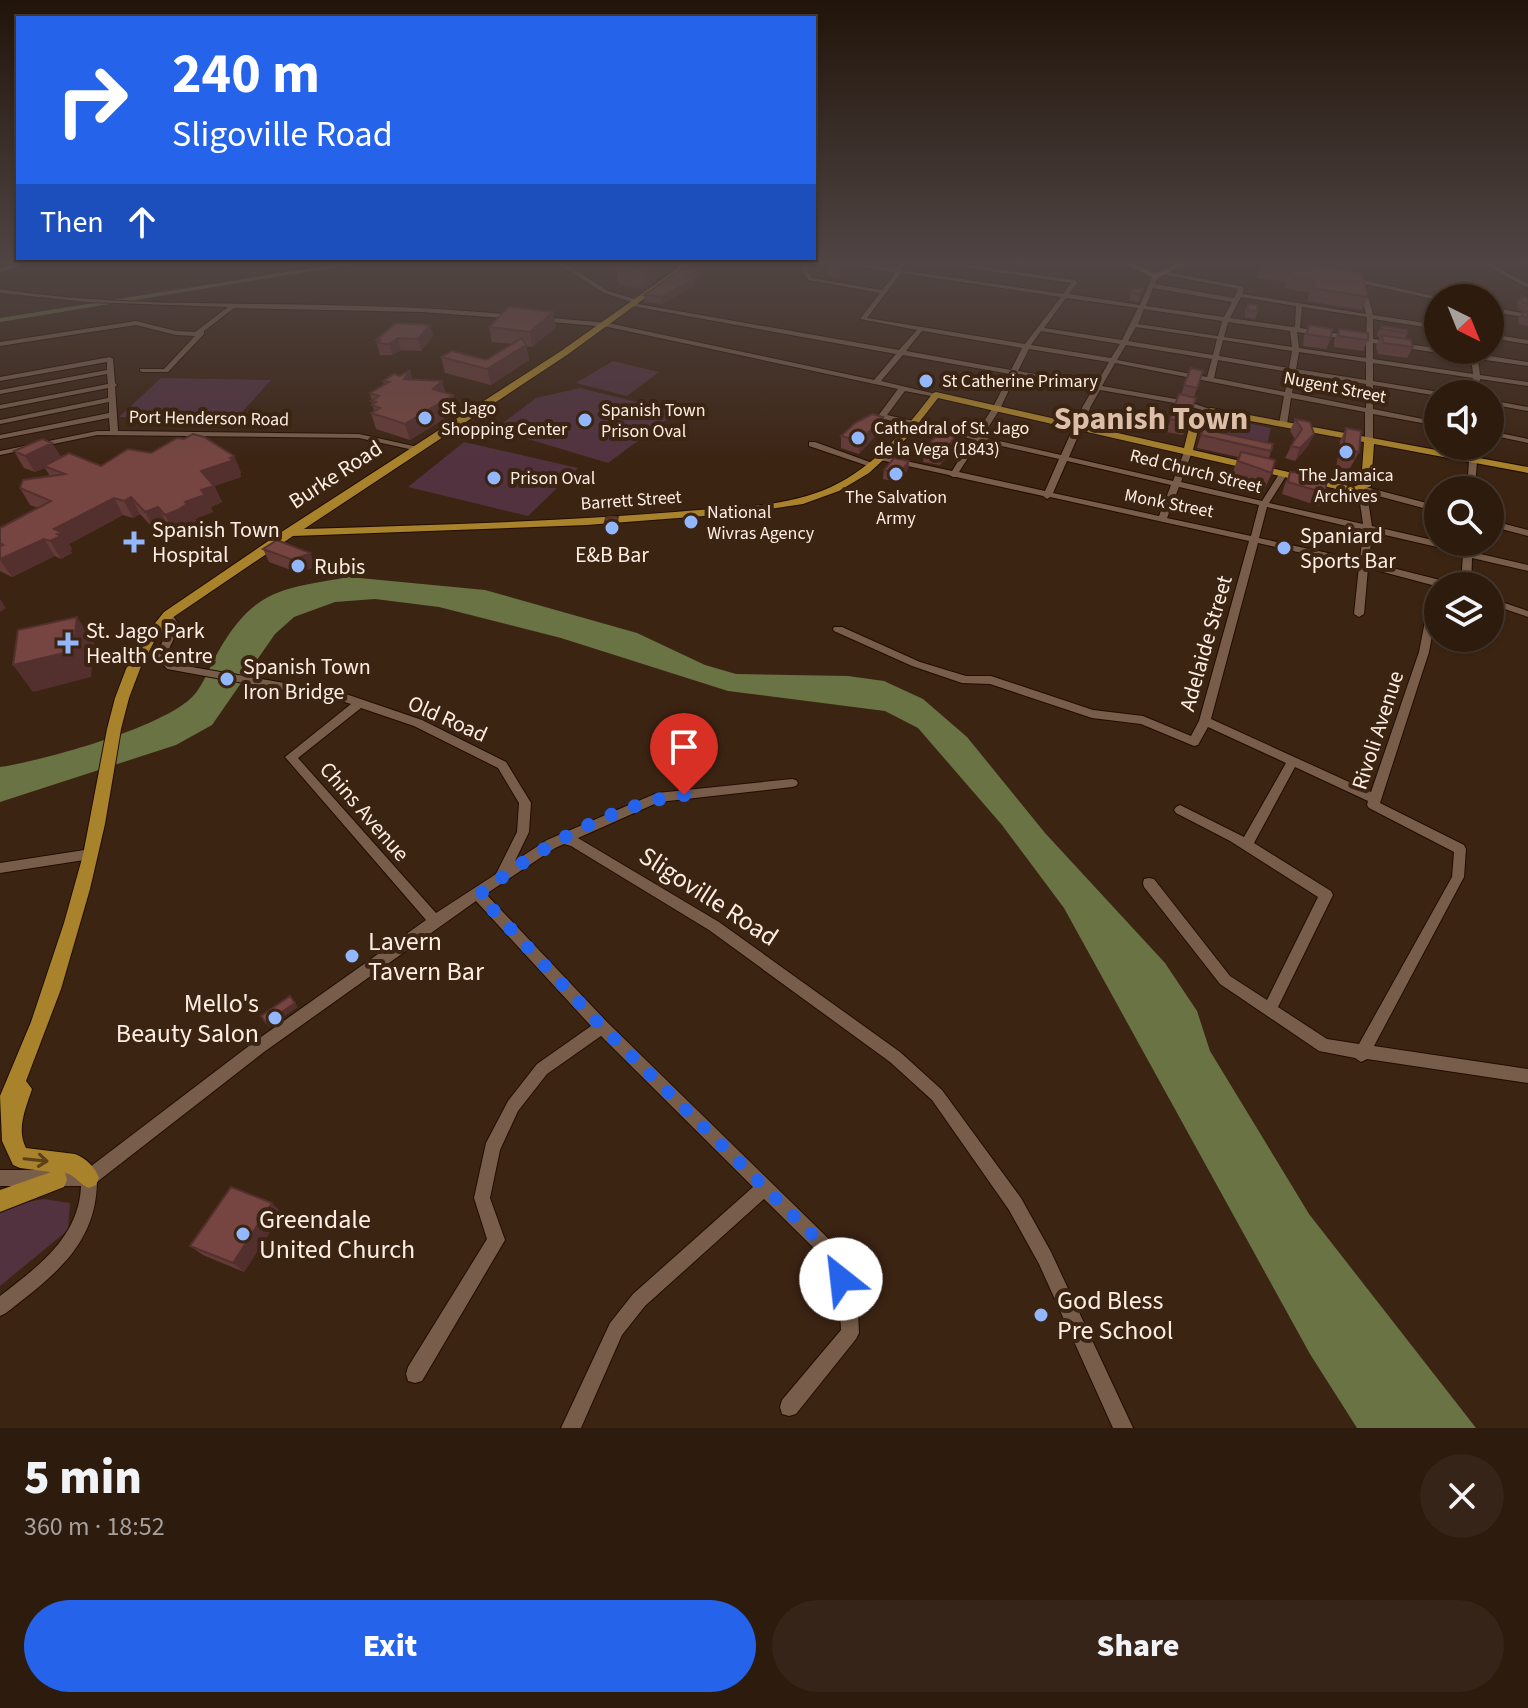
<!DOCTYPE html>
<meta charset="utf-8">
<style>
:root{--surface:#2d1b0e;--page:#352417;--text:#f1f3f6;--muted:#a7a19e;--line:#48392e;--accent:#2563eb}
body{margin:0;font-family:"Source Sans 3",sans-serif;background:var(--page);color:var(--text);height:100vh;display:flex;flex-direction:column;font-size:30px;white-space:nowrap}
*{box-sizing:border-box;margin:0}
p{font-size:26px;color:var(--muted)}
.icon{flex:none;width:44px;height:44px;fill:none;stroke:currentColor;stroke-width:2;stroke-linecap:round;stroke-linejoin:round}
.map{position:relative;height:1428px;overflow:hidden}
.side{display:flex;flex-direction:column;background:var(--surface);flex:1}
.side>*{flex:none}
.hud{position:absolute;left:16px;top:16px;width:800px;height:244px;border-radius:0px;box-shadow:0 2px 6px #0004,0 0 0 2px var(--line);background:#2563eb;color:#fff;overflow:hidden}
.needle{width:52px;rotate:137deg}
.tools{position:absolute;left:1424px;top:284px;display:grid;gap:16px}
.tools a{display:grid;place-items:center;width:80px;height:80px;border-radius:50%;background:var(--surface);box-shadow:0 2px 6px #0004,0 0 0 2px var(--line);font-size:40px}
.pin{position:absolute;display:grid;place-items:center;width:68px;height:68px;color:#fff;margin:-82px -34px;border-radius:50% 50% 50% 0;rotate:-45deg;box-shadow:0 0 8px #0007}
.pin .icon{rotate:45deg}
.me{position:absolute;width:88px;margin:-44px;rotate:331deg;stroke-linejoin:round;filter:drop-shadow(0 0 6px #0008)}
.turn{display:flex;align-items:center;gap:28px;height:168px;padding:0 24px;font-size:36px}
.turn .icon{width:104px;height:104px;stroke-width:2.5}
.turn b{display:block;font-size:56px;line-height:68px}
.then{display:flex;align-items:center;height:76px;padding:0 24px;background:#0003;gap:16px;font-size:30px}
.round{display:grid;place-items:center;flex:none;width:84px;height:84px;border-radius:42px;background:var(--page)}
.headline{display:flex;align-items:center;justify-content:space-between;height:136px;padding:0 24px}
h1{font-size:48px;font-weight:800;line-height:60px}
.primary-button{display:flex;gap:16px;margin-top:auto;padding:16px 24px}
.primary-button a{flex:1;height:92px;border-radius:48px;background:var(--accent);color:#fff;font-size:32px;font-weight:800;line-height:92px;text-align:center}
.primary-button a+a{background:var(--page);color:var(--text)}
.map>svg:first-child{display:block}
.green{fill:#52323f}
.water{fill:#6a7344}
.lines{fill:none;stroke-linecap:round;stroke-linejoin:round}
.canal{fill:#6a7344;fill-rule:evenodd}
.minor-casing{stroke:#220d00;stroke-width:2}
.major-casing{stroke:#220d00;stroke-width:2}
.minor{fill:#785d4a;fill-rule:evenodd}
.major{fill:#a9832b;fill-rule:evenodd}
.wall{fill:#653b38}
.shaded-wall{fill:#53302e}
.building{fill:#764541;stroke:#53302e;stroke-width:2}
.oneway{stroke:#5d401a}
.route{stroke:#2563eb;stroke-width:14;stroke-dasharray:0 25.2}
.poi-dot{fill:#92b7fd;stroke:#3c2413;stroke-width:3}
.labels{text-anchor:middle;stroke-width:8;stroke-linejoin:round;paint-order:stroke}
.far-poi-label{font-size:18px;fill:#feede2;stroke:#3c2413;text-anchor:start}
.far-street-label{font-size:18px;fill:#feede2;stroke:#3c2413}
.street-label{font-size:22px;fill:#feede2;stroke:#3c2413}
.poi-label{font-size:22px;fill:#feede2;stroke:#3c2413;text-anchor:start}
.near-street-label{font-size:26px;fill:#feede2;stroke:#3c2413}
.near-poi-label{font-size:26px;fill:#feede2;stroke:#3c2413;text-anchor:start}
.far-town-label{font-size:32px;font-weight:bold;fill:#ddbea9;stroke:#3c2413}
</style>
<div class="map">
<svg width="1528" height="1428" viewBox="0 0 1528 1428">
<rect width="100%" height="100%" fill="#3c2413"/>
<path class="green" d="M613,361L659,372L627,396L576,383Z
M161,378L271,380L236,419L119,417Z
M580,388L677,412L608,463L495,429L536,398Z
M1209,415L1271,428L1266,450L1201,436Z
M464,442L578,468L528,516L408,487Z
M44,1199L70,1203L68,1230L0,1286V1212L10,1205Z"/>
<path class="water" d="M349,577L485,590L637,633L705,665L736,674L848,676L884,681L923,699L967,737L1045,833L1165,963L1197,1011L1210,1051L1309,1214L1476,1428H1357L1310,1354L1064,908L1002,825L918,728L885,711L728,691L561,638L439,607L375,599L335,602L294,617L275,634L212,725L176,745L0,802V767C43,761 159,728 190,699C202,689 210,666 218,652C255,588 282,589 349,577Z"/>
<g class="lines">
<path class="canal" d="M356,261H373L0,322V318Z"/>
<g class="minor-casing">
<path id="minor" d="M554,261H562L608,291L638,300V304L899,350L917,330L860,319L880,293L808,280L802,271L803,261H809L808,271L812,278L882,290L895,274L893,272L826,261H843L894,269L903,261H910L900,270L1063,294L1071,283L921,261H939L1075,280L1078,282L1069,294L1140,305L1152,277L1155,275L1158,277L1155,284L1234,298L1238,289L1161,274L1160,273L1163,271L1240,286L1244,288L1242,294L1366,314L1358,283L1350,281V279H1354L1335,261H1342L1363,280L1442,298H1438V300L1365,284L1373,315L1438,325V329L1373,319V339L1470,353V350H1476L1477,354L1528,362V366L1478,359L1480,375L1528,382V386L1480,379L1478,394H1470L1473,378L1373,363V381L1439,392L1443,394H1438V396L1373,385V409L1438,422V426L1373,414V440L1369,442L1365,440V412L1291,398L1287,424L1283,426L1279,424L1284,396L1115,363L1102,386L1187,401L1215,411L1211,413L1186,405L1100,390L1091,406L1069,457L1173,481L1184,452L1188,450L1192,452L1181,482L1262,501L1281,471H1284L1288,473L1269,503L1363,524L1358,489L1362,486L1438,506V512L1367,493L1372,526L1463,547V542H1473L1472,552L1528,565V571L1472,558L1471,586H1461L1463,553L1372,532L1369,562L1440,580L1453,586H1438V603L1429,652L1380,803L1464,845L1466,849L1464,877L1374,1046L1528,1069V1083L1367,1059L1361,1062L1355,1058L1319,1051L1220,984L1144,887L1143,883L1144,879L1149,878L1154,879L1230,976L1267,1000L1318,897L1230,841L1176,813L1174,810L1176,807L1180,805L1244,837L1286,763L1208,727L1198,745L1194,746L1141,724L1092,718L990,684L962,683L912,666L834,631L833,629L834,627H842L920,662L966,676H991L1093,710L1143,716L1191,736L1199,721L1249,541L1050,497L1047,499L1043,496L956,477H953L949,475L880,460V456H883L952,471L972,439L879,418L878,416L898,389L608,327L540,321L537,319L540,317L608,323L874,380L896,354L632,306V302L604,293ZM901,273L1061,297L1025,344L867,318ZM1153,288L1232,302L1224,317L1146,306ZM1241,297L1296,306L1295,326L1293,327L1230,318ZM1066,298L1138,308L1122,340L1044,328ZM1302,307L1367,317L1366,338L1300,328ZM1144,309L1222,321L1218,336L1138,324ZM1228,322L1290,331L1292,347L1224,337ZM1136,327L1217,339L1213,355L1128,341ZM922,331H923L1022,348L1011,370L906,351ZM1041,331L1120,344L1111,358L1031,345ZM1297,332L1366,342V358L1299,348ZM1223,340L1292,351L1289,368L1219,356ZM1373,343L1471,358L1473,374L1373,359ZM1126,345L1212,359L1207,377L1117,360ZM1029,349L1109,362L1096,385L1018,371ZM1299,352L1366,362V380L1296,369ZM903,355L1010,374L992,409L975,435L887,415L905,391L936,397L940,395L881,381ZM1218,360L1289,372L1285,392L1214,378ZM1296,373L1366,384V408L1292,393ZM1016,375L1093,389L1083,406L1061,455L982,437L1000,409ZM979,441L1059,459L1045,491L959,472ZM1067,461L1171,485L1159,516L1053,493ZM1179,487L1259,505L1251,536L1167,518ZM1267,507L1363,530L1360,560L1259,538ZM1258,543L1359,566L1354,614L1359,617L1364,614L1368,568L1432,585L1419,652L1371,792L1211,719ZM1295,767L1368,801L1367,805L1369,808L1454,852L1452,877L1359,1044L1327,1039L1278,1007L1333,895L1331,891L1254,843Z
M1242,261H1258L1279,266L1276,268Z
M1379,261H1421L1442,264L1439,266Z
M1478,261H1486L1528,284V288Z
M0,289C87,303 176,303 263,304C348,305 431,307 515,315L518,317L515,319L422,312L234,308L204,331V334L168,372H142L140,371V369H164L195,336L176,335L136,325L0,346V342L136,321L176,331L195,332L228,307L88,302L0,293Z
M1490,307L1528,314V318L1490,311Z
M1490,334L1528,340V344L1490,338Z
M110,357L113,359L115,383L117,385L115,387L118,431L359,434L418,447L422,449L418,451L359,438L97,435L0,455V451L97,431H110L109,418L0,439V435L109,413V402L0,424V420L108,398V388L0,409V405L108,384L107,374L0,394V390L107,370V362L0,381V377Z
M1490,400L1528,407V411L1490,404Z
M1490,431L1528,439V443L1490,435Z
M809,442H815L878,465L874,467H871L809,446Z
M1470,446H1478L1475,490H1467Z
M1490,520L1528,530V536L1490,526Z
M1490,598L1528,611V617L1490,604Z
M168,612L171,613L180,626L166,655L174,664L343,693L422,720L506,762L531,803L529,832L515,861L547,840L657,793L792,779L796,780L798,783L796,786L792,787L659,802L578,838L719,922L900,1052L942,1090L1021,1198L1051,1252L1133,1428H1113L1039,1264L1009,1210L932,1100L890,1062L709,930L571,846L564,844L555,848L486,894L607,1022L835,1245L850,1279V1296L858,1312L859,1333L856,1339L796,1414L789,1416L782,1414L780,1407L782,1400L841,1330L840,1313L832,1297V1279L823,1257L764,1199L645,1306L622,1335L581,1428H561L610,1323L633,1294L753,1187L601,1036L547,1074L518,1111L500,1150L490,1198L505,1240L422,1381L415,1383L408,1381L406,1374L408,1367L487,1239L474,1198L486,1143L508,1101L537,1064L591,1026L476,901L264,1052L97,1182C96,1246 52,1277 6,1313L0,1316V1296C37,1267 79,1238 81,1186H0V1170H86L254,1042L426,920L285,757L351,704L338,700L167,669L156,655L170,626L163,615ZM361,708L414,726L498,768L519,803L517,832L496,874L436,913L298,758Z
M91,849L95,850L97,854L95,858L91,859L0,873V863Z"/>
</g>
<g class="major-casing">
<path id="major" d="M20,261H31L0,273V268Z
M688,261H696L567,355L304,529C428,525 551,522 675,512C727,507 783,509 831,487C874,467 905,430 933,393L936,392L1184,448L1192,416L1211,408L1528,467V473L1374,444L1371,486L1354,493L938,398L907,438L869,473L839,491L803,504L743,513L587,525L293,536L172,618L154,642L140,669L129,698L121,729L105,824L90,889L61,989L26,1081L32,1089C26,1108 16,1129 26,1148L75,1154C86,1158 95,1167 99,1178L96,1185L89,1188C80,1185 74,1174 65,1173L67,1180L64,1187L0,1212V1190L51,1172L20,1168L13,1165L2,1141L0,1096L31,1022L64,923L83,855L107,729L115,698L126,669L143,638L164,612L283,531L561,351ZM1212,414L1364,442L1361,484L1353,487L1193,450L1201,418Z
M1120,261H1129L1155,274L1182,261H1192L1155,279Z"/>
</g>
<use href="#minor" class="minor"/>
<use href="#major" class="major"/>
</g>
<path class="wall" d="M603,261H682L643,289L618,284L616,270L619,268L603,265Z
M847,261V268L840,277L827,276L828,269Z
M1265,261H1322L1349,269L1348,271L1368,297L1362,310L1307,301L1309,293L1284,288L1286,282L1257,278L1262,265Z
M701,269L702,275L693,280L694,286L662,304L645,302L644,295Z
M1133,288L1142,289L1138,302L1129,300Z
M1521,296L1528,298V326L1519,324L1518,319L1522,312H1526L1518,309L1517,303Z
M1248,304L1258,311L1255,319L1245,317V311Z
M430,325L433,336L421,351L401,350L392,355H380L376,340Z
M1309,325L1331,338L1326,349L1303,346L1304,336Z
M1381,326L1407,333L1405,339L1413,347L1407,358L1378,354L1376,346L1380,337H1378L1377,334Z
M489,327H556L532,347L526,346L529,360L491,385L445,373L441,357L486,360L512,344L492,342Z
M1339,329L1368,340L1363,351L1334,347V340Z
M1203,371L1194,397L1196,398L1183,435L1166,432L1179,394L1181,395L1184,385Z
M413,380L442,381L445,392L453,395L457,411L410,440L376,429L371,413L374,411L370,393L384,385L383,381Z
M883,417L882,429L859,454L841,448V436Z
M1295,419L1310,422L1308,446L1295,461L1285,458L1295,439L1290,431Z
M1346,428L1359,452L1348,472L1336,469L1340,441Z
M1203,429L1271,451L1269,458L1272,473L1264,490L1231,478L1238,457L1197,448Z
M52,443L61,457L101,466L151,453L234,456L241,473L240,474L241,477L214,486L222,502L211,507L213,512L195,519L196,521L186,527L174,532L167,524L154,529L140,514L133,518L123,515L69,544L72,549L70,550L72,553L61,559L55,556L12,577L0,571V528L38,508L30,505L20,488L50,476L45,468L35,472L24,468L14,451Z
M954,448L940,465L923,462L925,449Z
M909,461L908,469L898,482L883,479L884,470Z
M1290,472L1317,477L1325,493L1319,506L1282,494L1285,484Z
M604,525L619,526L617,534L605,533Z
M263,549L310,553L316,566L299,573L269,562Z
M282,1213L244,1272L203,1255L190,1246Z"/>
<path class="shaded-wall" d="M662,261H682L643,289L642,275Z
M847,261V268L840,277V270Z
M701,269L702,275L693,280L694,286L662,304L661,297L686,277Z
M553,312L556,327L532,347L530,332Z
M430,325L433,336L421,351L418,339Z
M398,338L401,350L392,355L389,344Z
M526,345L529,360L491,385L487,369Z
M410,370L414,386L404,379Z
M442,381L446,397L453,395L457,411L410,440L405,424L433,389Z
M883,417L882,429L859,454L860,441Z
M1314,434L1308,446L1295,461L1300,448Z
M956,436L954,448L940,465L942,453Z
M52,443L62,459L44,466L45,468L35,472L25,456Z
M234,456L241,473L240,474L241,477L214,486L222,502L211,507L213,512L195,519L196,521L186,527L174,532L165,515L201,490V471Z
M909,461L908,469L898,482L899,474Z
M131,497L140,514L133,518L124,501Z
M114,498L123,515L69,544L72,549L70,550L72,553L61,559L50,541L54,529Z
M158,507L167,524L154,529L145,512Z
M618,517L619,526L617,534L615,525Z
M44,539L55,556L12,577L0,560Z
M310,553L316,566L299,573L293,560Z
M0,599L6,608L0,612Z
M77,617L94,643L91,677L33,692L13,665Z
M295,1003L298,1007L269,1027L266,1023Z
M272,1203L282,1213L244,1272L233,1263Z"/>
<path class="building" d="M625,261H662L642,275L616,270Z
M833,261H847L840,270L828,269Z
M1265,261H1298L1362,273L1368,297L1313,288L1315,279L1289,275L1291,269L1262,265Z
M1310,261H1322L1349,269Z
M687,265L701,269L686,277L693,279L661,297L644,295Z
M1133,288L1142,289L1140,294L1131,293Z
M1521,296L1528,298V304L1522,302Z
M1248,304L1257,305L1258,311L1248,310Z
M509,307L553,312L530,332L489,327Z
M1522,312H1528V318L1523,317Z
M396,323L430,325L418,339L398,338L389,344L377,343L380,340H376Z
M1309,325L1332,329L1331,338L1307,334Z
M1381,326L1407,330V333L1381,329Z
M1339,329L1368,333V340L1339,336Z
M1381,335L1411,340L1413,347L1384,343Z
M522,338L526,345L487,369L441,357L452,351L486,360Z
M1191,368L1203,371L1197,388L1184,385Z
M410,370L404,379L442,381L433,389L453,395L405,424L371,413L380,408L372,405L376,402L371,401L379,396L370,393L389,382L383,381L394,374L400,376Z
M1179,394L1196,398L1187,423L1170,419Z
M872,414L883,417L860,441L841,436L855,423Z
M1295,419L1310,422L1314,434L1300,448L1291,446L1302,429Z
M1346,428L1361,431L1359,452L1354,451V459L1342,457Z
M1203,429L1273,444L1271,451L1201,435Z
M939,432L956,436L942,453L925,449Z
M193,434L204,437L234,456L230,458L234,460L201,471L214,486L201,490L205,495L185,502L187,504L178,510L165,515L158,507L145,512L131,497L124,501L114,498L54,529L61,532L57,534L61,536L50,541L44,539L0,559V546L3,545L0,543V528L51,501L20,488L23,480L65,474L44,466L69,453L101,466L128,449L151,453L177,438L184,439Z
M42,439L52,443L25,456L14,451Z
M1241,452L1275,460L1272,473L1238,461Z
M894,458L909,461L899,474L884,470Z
M1290,472L1318,474L1317,477L1327,479L1325,493L1288,482Z
M618,517L615,525H604L606,518Z
M277,540L310,553L293,560L263,549Z
M77,617L73,651L13,665L18,630Z
M290,996L295,1003L266,1023L261,1016Z
M231,1187L272,1203L233,1263L190,1246Z"/>
<defs><path id="oneway-shaft" d="M-6 0H5M1.5-3L5.5 0L1.5 3" fill="none" stroke-width="1.6" stroke-linecap="round" stroke-linejoin="round" transform="scale(2)"/></defs>
<use class="oneway" href="#oneway-shaft" transform="translate(36 1160) rotate(6)"/>
<linearGradient id="sky" x2="0" y2="1"><stop stop-color="#21140a"/><stop offset="0.57" stop-color="#504544"/><stop offset="1" stop-color="#504544" stop-opacity="0"/></linearGradient>
<rect width="1528" height="461" fill="url(#sky)"/>
<g class="lines">
<path class="route" d="M684,795C614,803 533,851 479,895L602,1027L829,1251L841,1279"/>
</g>
<g class="poi-dot">
<circle cx="926" cy="381" r="8"/>
<circle cx="425" cy="418" r="8"/>
<circle cx="585" cy="420" r="8"/>
<circle cx="858" cy="438" r="8"/>
<circle cx="1346" cy="452" r="8"/>
<circle cx="896" cy="474" r="8"/>
<circle cx="494" cy="478" r="8"/>
<circle cx="691" cy="522" r="8"/>
<circle cx="612" cy="528" r="8"/>
<path d="M130 530h8v8h8v8h-8v8h-8v-8h-8v-8h8z"/>
<circle cx="1284" cy="548" r="8"/>
<circle cx="298" cy="566" r="8"/>
<path d="M64 631h8v8h8v8h-8v8h-8v-8h-8v-8h8z"/>
<circle cx="227" cy="679" r="8"/>
<circle cx="352" cy="956" r="8"/>
<circle cx="275" cy="1018" r="8"/>
<circle cx="243" cy="1234" r="8"/>
<circle cx="1041" cy="1315" r="8"/>
</g>
<g class="labels">
<g class="far-poi-label">
<text x="942" y="387">St Catherine Primary</text>
<text x="441" y="414">St Jago<tspan x="441" dy="21">Shopping Center</tspan></text>
<text x="601" y="416">Spanish Town<tspan x="601" dy="21">Prison Oval</tspan></text>
<text x="874" y="434">Cathedral of St. Jago<tspan x="874" dy="21">de la Vega (1843)</tspan></text>
<text x="1346" y="481" text-anchor="middle">The Jamaica<tspan x="1346" dy="21">Archives</tspan></text>
<text x="510" y="484">Prison Oval</text>
<text x="896" y="503" text-anchor="middle">The Salvation<tspan x="896" dy="21">Army</tspan></text>
<text x="707" y="518">National<tspan x="707" dy="21">Wivras Agency</tspan></text>
</g>
<g class="far-street-label">
<text transform="translate(1335 387) rotate(11)" y="6">Nugent Street</text>
<text transform="translate(209 418) rotate(1)" y="6">Port Henderson Road</text>
<text transform="translate(1196 471) rotate(14)" y="6">Red Church Street</text>
<text transform="translate(631 500) rotate(-4)" y="6">Barrett Street</text>
<text transform="translate(1169 503) rotate(11)" y="6">Monk Street</text>
</g>
<g class="street-label">
<text transform="translate(335 474) rotate(-33)" y="8">Burke Road</text>
<text transform="translate(1205 643) rotate(-74)" y="8">Adelaide Street</text>
<text transform="translate(448 718) rotate(24)" y="8">Old Road</text>
<text transform="translate(1377 730) rotate(-72)" y="8">Rivoli Avenue</text>
<text transform="translate(365 811) rotate(49)" y="8">Chins Avenue</text>
</g>
<g class="poi-label">
<text x="152" y="537">Spanish Town<tspan x="152" dy="25">Hospital</tspan></text>
<text x="1300" y="543">Spaniard<tspan x="1300" dy="25">Sports Bar</tspan></text>
<text x="612" y="562" text-anchor="middle">E&amp;B Bar</text>
<text x="314" y="574">Rubis</text>
<text x="86" y="638">St. Jago Park<tspan x="86" dy="25">Health Centre</tspan></text>
<text x="243" y="674">Spanish Town<tspan x="243" dy="25">Iron Bridge</tspan></text>
</g>
<g class="near-street-label">
<text transform="translate(709 896) rotate(33)" y="9">Sligoville Road</text>
</g>
<g class="near-poi-label">
<text x="368" y="950">Lavern<tspan x="368" dy="30">Tavern Bar</tspan></text>
<text x="259" y="1012" text-anchor="end">Mello's<tspan x="259" dy="30">Beauty Salon</tspan></text>
<text x="259" y="1228">Greendale<tspan x="259" dy="30">United Church</tspan></text>
<text x="1057" y="1309">God Bless<tspan x="1057" dy="30">Pre School</tspan></text>
</g>
<g class="far-town-label">
<text x="1151" y="429">Spanish Town</text>
</g>
</g>
</svg>
<div class="tools">
<a><svg class="needle" viewBox="-14 -14 28 28"><path d="M0-13l5 13h-10z" fill="#e53935"/><path d="M0 13l5-13h-10z" fill="#a7a19e"/></svg></a>
<a><svg class="icon" aria-label="sound" viewBox="0 0 24 24"><path d="M4 9h4l5-4v14l-5-4H4zM17 9q2 3 0 6"/></svg></a>
<a><svg class="icon" aria-label="search" viewBox="0 0 24 24"><circle cx="10" cy="10" r="6"/><path d="M15 15l6 6"/></svg></a>
<a><svg class="icon" aria-label="layers" viewBox="0 0 24 24"><path d="M12 4l9 5-9 5-9-5zM3 14l9 5 9-5"/></svg></a>
</div>
<div class="pin" style="left:684px;top:795px;background:#d93025"><svg class="icon" aria-label="arrive" viewBox="0 0 24 24"><path d="M6 21V4h12l-3 4 3 4H6"/></svg></div>
<svg class="me" style="left:841px;top:1279px" viewBox="-20 -20 40 40"><circle r="19" fill="#fff"/><path d="M0-13L10 11 0 6-10 11z" fill="#2563eb"/></svg>
<div class="hud">
<div class="turn"><svg class="icon" aria-label="right" viewBox="0 0 24 24"><path d="M7 20v-9h11M14 6l5 5-5 5"/></svg><div><b>240 m</b>Sligoville Road</div></div>
<div class="then">Then<svg class="icon" aria-label="ahead" viewBox="0 0 24 24"><path d="M12 20V5M6 11l6-6 6 6"/></svg></div>
</div>
</div>
<section class="side">
<div class="headline"><div><h1>5 min</h1><p>360 m · 18:52</p></div><a class="round"><svg class="icon" aria-label="close" viewBox="0 0 24 24"><path d="M6 6l12 12M18 6L6 18"/></svg></a></div>
<div class="primary-button"><a>Exit</a><a>Share</a></div>
</section>
